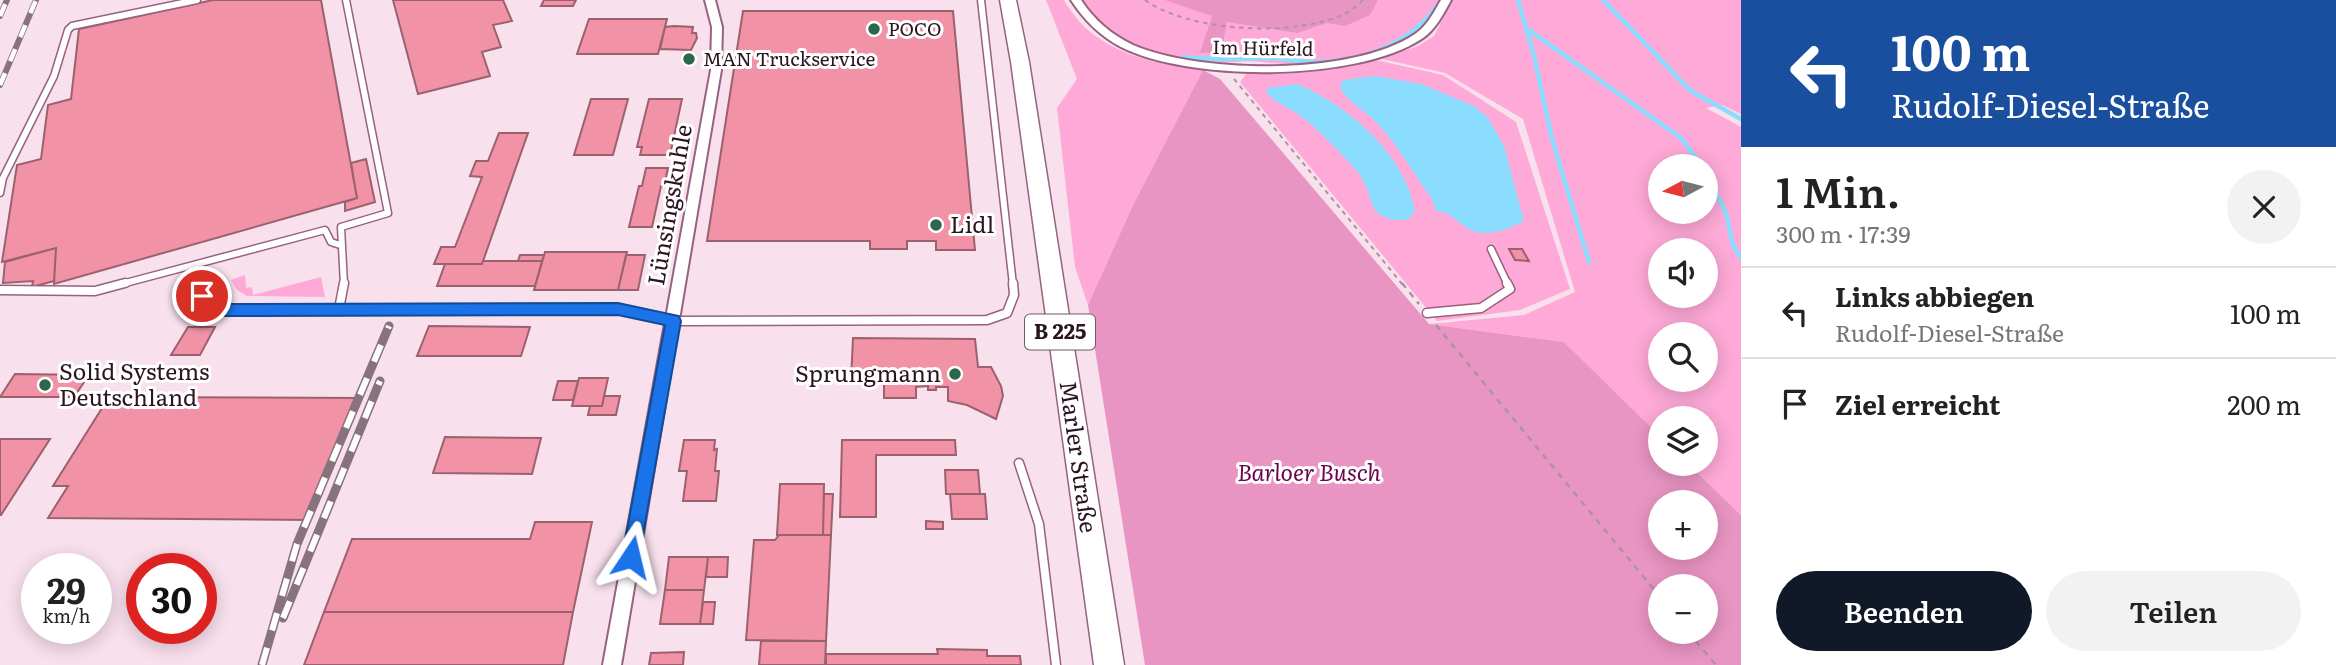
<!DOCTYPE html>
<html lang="de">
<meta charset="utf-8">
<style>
:root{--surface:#fff;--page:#f2f2f2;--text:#222;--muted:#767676;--line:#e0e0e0;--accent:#111827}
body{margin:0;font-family:Literata,serif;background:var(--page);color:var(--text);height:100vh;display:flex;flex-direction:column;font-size:26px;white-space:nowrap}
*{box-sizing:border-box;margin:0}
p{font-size:23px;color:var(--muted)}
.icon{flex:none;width:38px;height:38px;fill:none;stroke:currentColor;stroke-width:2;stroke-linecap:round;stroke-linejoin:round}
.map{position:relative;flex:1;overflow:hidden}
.sheet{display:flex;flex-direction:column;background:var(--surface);width:595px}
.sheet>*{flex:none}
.top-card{background:#1a4fa0;color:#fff;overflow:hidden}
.needle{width:46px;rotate:263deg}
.controls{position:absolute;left:1648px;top:154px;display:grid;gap:14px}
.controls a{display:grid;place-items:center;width:70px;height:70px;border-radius:50%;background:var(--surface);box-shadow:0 4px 18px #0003;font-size:35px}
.speed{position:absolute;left:21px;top:553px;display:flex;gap:14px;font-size:35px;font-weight:700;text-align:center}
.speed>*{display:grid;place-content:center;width:91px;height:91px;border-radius:50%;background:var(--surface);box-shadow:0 4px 18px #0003;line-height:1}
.speed small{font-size:18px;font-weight:400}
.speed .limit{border:10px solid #d22;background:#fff;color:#111}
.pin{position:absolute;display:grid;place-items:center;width:60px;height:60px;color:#fff;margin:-30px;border:4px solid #fff;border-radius:50%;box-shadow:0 2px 7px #0007}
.me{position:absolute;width:77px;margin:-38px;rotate:10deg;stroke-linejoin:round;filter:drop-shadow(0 0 5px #0008)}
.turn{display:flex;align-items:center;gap:24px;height:147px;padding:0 35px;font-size:32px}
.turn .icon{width:91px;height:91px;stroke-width:2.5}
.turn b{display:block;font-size:49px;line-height:60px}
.round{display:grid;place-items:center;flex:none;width:74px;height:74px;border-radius:37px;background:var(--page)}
.headline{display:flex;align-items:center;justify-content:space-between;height:119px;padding:0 35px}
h1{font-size:42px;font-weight:600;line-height:52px}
.button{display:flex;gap:14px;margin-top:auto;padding:14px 35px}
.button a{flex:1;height:80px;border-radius:42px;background:var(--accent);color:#fff;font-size:28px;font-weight:600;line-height:80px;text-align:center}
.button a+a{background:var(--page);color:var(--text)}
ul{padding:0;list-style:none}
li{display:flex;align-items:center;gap:21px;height:91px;padding:0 35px;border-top:2px solid var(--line)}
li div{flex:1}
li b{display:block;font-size:26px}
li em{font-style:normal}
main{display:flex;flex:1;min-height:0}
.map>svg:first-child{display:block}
.green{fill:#fea9d7;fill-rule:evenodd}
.forest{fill:#e995c3;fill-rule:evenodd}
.water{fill:#8addfe}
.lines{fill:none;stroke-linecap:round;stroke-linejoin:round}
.stream{stroke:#8addfe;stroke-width:4.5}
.building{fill:#f192a7;stroke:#9c616e;stroke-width:2}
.lane-far1-casing{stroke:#97627f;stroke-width:9}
.lane-casing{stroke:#97627f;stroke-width:11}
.street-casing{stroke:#97627f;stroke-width:4}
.primary-casing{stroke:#97627f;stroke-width:3}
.path-far1{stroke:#ab949f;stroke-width:2;stroke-dasharray:4.5 4.5;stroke-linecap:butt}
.path{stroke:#ab949f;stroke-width:2.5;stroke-dasharray:6 6;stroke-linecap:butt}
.lane-far1{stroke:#fff;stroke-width:6}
.lane{stroke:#fff;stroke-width:8}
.street{fill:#fff;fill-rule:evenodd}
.primary{fill:#fff;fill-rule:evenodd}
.rail-far1-casing{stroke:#88727d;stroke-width:6}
.rail-casing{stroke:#88727d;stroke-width:9}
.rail-far1{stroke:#fff;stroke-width:4.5;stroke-dasharray:13;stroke-linecap:butt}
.rail{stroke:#fff;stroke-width:6;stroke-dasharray:18;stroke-linecap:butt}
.route{fill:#1a73e8;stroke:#114b97;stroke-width:2}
.poi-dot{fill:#2b664f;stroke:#fff;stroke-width:2.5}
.labels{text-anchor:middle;stroke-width:6;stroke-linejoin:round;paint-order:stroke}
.far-poi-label{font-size:19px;fill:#2a1520;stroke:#fff;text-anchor:start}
.far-street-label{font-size:19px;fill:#2a1520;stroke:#fff}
.shield{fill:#fff;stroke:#6a5b63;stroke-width:2}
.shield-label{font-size:21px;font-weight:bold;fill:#2a1520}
.street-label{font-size:23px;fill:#2a1520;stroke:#fff}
.poi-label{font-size:23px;fill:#2a1520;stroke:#fff;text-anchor:start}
.park-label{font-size:23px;font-style:italic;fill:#6b044b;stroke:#fff}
</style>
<main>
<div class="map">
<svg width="1741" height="665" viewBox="0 0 1741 665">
<rect width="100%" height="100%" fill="#f8e0ec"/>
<path class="green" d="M1046,0H1064C1093,52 1149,63 1203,70L1133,205L1088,305L1075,267L1057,108L1077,79Z
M1079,0H1442C1427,48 1342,63 1299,64C1283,65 1267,62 1251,61C1239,61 1226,64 1214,63C1190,61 1163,57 1140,49C1114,41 1095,22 1079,0Z
M1452,0H1741V114L1722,105L1706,108L1741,127V515L1688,464H1706V418H1661V437L1564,342L1430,324L1524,315L1575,292L1523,119L1445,73L1382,59L1418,46L1434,36ZM1661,166H1706V212H1661ZM1661,250H1706V296H1661ZM1661,334H1706V380H1661Z
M1376,60L1443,75L1516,122L1570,289L1520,310L1437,321L1240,82L1248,72L1312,71Z
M245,275L246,288L252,287L253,295L321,277L325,297L247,296L237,290L231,280Z"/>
<path class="forest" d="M1165,0H1378L1370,15L1345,26L1327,23L1297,33L1227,22L1221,52L1200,53L1212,16Z
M1203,70L1220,79L1429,324L1564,342L1661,437V464H1688L1741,515V665H1145L1088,305L1133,205ZM1661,502H1706V548H1661ZM1661,586H1706V632H1661Z"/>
<path class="water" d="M1376,76L1421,84L1474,106L1488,118L1504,146L1524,221C1511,228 1491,236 1476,232C1461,228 1453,212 1436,211L1432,199C1415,176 1394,139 1374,120C1363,109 1345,101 1340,86L1343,80Z
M1297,84C1348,105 1406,155 1415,212L1407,220C1362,221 1378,196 1356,170C1339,151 1322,133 1302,117C1290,108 1276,104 1267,93V88Z"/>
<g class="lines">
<path class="stream" d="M1518,0L1534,56L1552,139L1589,262
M1603,0L1691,91L1741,119
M1526,28L1681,138L1702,166
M1183,57C1212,61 1240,58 1269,58C1283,58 1297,62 1312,62C1363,62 1413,44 1441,0
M1706,174L1726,213L1733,245L1741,258"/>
</g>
<path class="building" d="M213,0H321L357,198L54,284L56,248L2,262L17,165L41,159L48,105L71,99L79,29Z
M393,0H503L512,21L493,25L501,47L482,52L490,76L418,94Z
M544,0H576L573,6H541Z
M743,11H953L975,250H936V241H907V249H870V241H707Z
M589,19H667L658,54H577Z
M674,26L693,27L692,33H696L697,38L691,50L660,49L665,27Z
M591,99H628L613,155H574Z
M649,99H682L670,155H640L642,147H637Z
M499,133H528L482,264H434L441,247H455L482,177L470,176L476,161H488Z
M366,159L375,202L345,211V202L357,198L351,163Z
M646,168H668L664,186H661L652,227H629L639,186H642Z
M56,248L54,281L32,287L33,281L3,283L5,262Z
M1509,249H1522L1529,261L1515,260Z
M545,252H627L618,290H534Z
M520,255H544L542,261H518Z
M626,255H645L638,290H618Z
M483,261H542L535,286H437L445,264H482Z
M429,326L530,327L521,356H417Z
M188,327H215L200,355H171Z
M853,338L975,339L978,367H991L1001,386L1003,396L996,419L967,405L948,401V387H936V390H928V386L916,387V398H884V380H851Z
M15,374L89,375L74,397H0Z
M579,378H608L602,406H572Z
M558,381H578L573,400H553Z
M604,396H620L616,415H588L590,406H602Z
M109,397L361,398L310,520L48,518L68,486H53Z
M445,437L541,438L532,474L433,473Z
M0,439H50L1,515H0Z
M684,440H715L714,450L717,449L715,471H719L716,501H683L687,471H679Z
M842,440H955L956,455H876V517H840Z
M945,470H978L980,494H946Z
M780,484H824L823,535H777Z
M824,494H833L831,535H823Z
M950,494H985L987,519H952Z
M926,521L943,522V529H926Z
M535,522H592L573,612H324L352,539H530Z
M779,535H831L826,641L746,640L754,540H775Z
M669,557H708L704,590H665Z
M708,557H728L727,577H706Z
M665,590H704L700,624H660Z
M703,602H715L713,624H700Z
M324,612H573L563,665H304Z
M761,641H826L825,665H759Z
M937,649L987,650V656H1020L1021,665H826V654H938Z
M684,652L683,665H649L651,653Z"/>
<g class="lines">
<g class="lane-far1-casing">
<path id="lane-far1" d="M981,0L1013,285
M0,193L3,178L54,76L68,30L72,26L197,0
M1491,249L1508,285
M118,285L325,230L331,242L340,245
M344,285L341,227L388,213L346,0"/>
</g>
<g class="lane-casing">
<path id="lane" d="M0,290L95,291L125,283
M202,296L223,310L618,309L674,321L987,320L1007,313L1014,295L1013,283
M339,309L344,283
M1427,313L1481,308L1510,289L1507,283
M1019,463L1039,524L1056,665"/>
</g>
<g class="street-casing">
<path id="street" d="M705,0H715L722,27L721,70L621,665H603L711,70L712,27Z
M1071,0H1081C1094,20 1112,35 1133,45C1201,74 1353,76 1415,34C1427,26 1434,12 1441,0H1451C1444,13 1435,30 1423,38C1358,82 1190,82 1121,47C1100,36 1084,20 1071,0Z"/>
</g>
<g class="primary-casing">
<path id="primary" d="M1000,0H1016L1029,62L1124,665H1094L1011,62Z"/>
</g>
<path class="path-far1" d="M1145,0C1189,32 1297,38 1346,13C1352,10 1358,5 1363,0
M1234,79L1403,285"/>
<path class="path" d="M1402,283L1419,304
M1436,325L1661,598
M1688,632L1716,665"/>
<use href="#lane-far1" class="lane-far1"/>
<use href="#lane" class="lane"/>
<use href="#street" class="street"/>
<use href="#primary" class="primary"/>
<g class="rail-far1-casing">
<path id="rail-far1" d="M0,16L7,0
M0,85L36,0"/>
</g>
<g class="rail-casing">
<path id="rail" d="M283,618L380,381
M262,665L297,544L389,326"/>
</g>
<use href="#rail-far1" class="rail-far1"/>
<use href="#rail" class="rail"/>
</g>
<path class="route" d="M202,290L226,304L618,303L679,316L681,321L638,563L631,566L624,563L622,557L665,325L618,315L223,316L197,300L195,296Z"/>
<g class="poi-dot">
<circle cx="874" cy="29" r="7"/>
<circle cx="689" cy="59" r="7"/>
<circle cx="936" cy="225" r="7"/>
<circle cx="955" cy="374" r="7"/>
<circle cx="45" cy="385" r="7"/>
</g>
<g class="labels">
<g class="far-poi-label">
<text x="888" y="36">POCO</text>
<text x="703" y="66">MAN Truckservice</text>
</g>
<g class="far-street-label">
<text transform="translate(1263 48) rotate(1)" y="7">Im Hürfeld</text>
</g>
<rect class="shield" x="1025" y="314.5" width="70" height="35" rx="5"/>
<g class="shield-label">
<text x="1060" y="339">B 225</text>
</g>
<g class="street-label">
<text transform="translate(670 205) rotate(-80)" y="8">Lünsingskuhle</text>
<text transform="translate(1078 457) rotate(82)" y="8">Marler Straße</text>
</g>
<g class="poi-label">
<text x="950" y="233">Lidl</text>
<text x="59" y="380">Solid Systems<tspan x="59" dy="26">Deutschland</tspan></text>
<text x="941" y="382" text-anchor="end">Sprungmann</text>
</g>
<g class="park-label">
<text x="1309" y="481">Barloer Busch</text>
</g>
</g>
</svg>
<div class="controls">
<a><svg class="needle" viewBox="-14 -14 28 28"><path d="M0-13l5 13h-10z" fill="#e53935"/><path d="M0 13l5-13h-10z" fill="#767676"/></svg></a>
<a><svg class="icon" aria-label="sound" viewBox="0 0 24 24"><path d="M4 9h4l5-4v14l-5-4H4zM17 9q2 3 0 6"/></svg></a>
<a><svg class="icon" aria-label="search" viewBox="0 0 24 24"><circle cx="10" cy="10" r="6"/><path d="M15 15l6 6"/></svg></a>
<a><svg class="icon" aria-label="layers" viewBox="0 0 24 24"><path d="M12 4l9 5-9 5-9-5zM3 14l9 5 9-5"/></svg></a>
<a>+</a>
<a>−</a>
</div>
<div class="speed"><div>29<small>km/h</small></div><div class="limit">30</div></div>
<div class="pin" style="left:202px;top:296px;background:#d93025"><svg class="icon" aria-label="arrive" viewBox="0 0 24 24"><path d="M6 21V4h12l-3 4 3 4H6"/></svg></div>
<svg class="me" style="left:631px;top:557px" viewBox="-20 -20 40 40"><path d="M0-17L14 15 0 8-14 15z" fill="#1a73e8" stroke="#fff" stroke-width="4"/></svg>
</div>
<section class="sheet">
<div class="top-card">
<div class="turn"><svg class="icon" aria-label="left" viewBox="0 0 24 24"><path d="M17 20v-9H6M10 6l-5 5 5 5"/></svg><div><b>100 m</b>Rudolf-Diesel-Straße</div></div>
</div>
<div class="headline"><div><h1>1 Min.</h1><p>300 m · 17:39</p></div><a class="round"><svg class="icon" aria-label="close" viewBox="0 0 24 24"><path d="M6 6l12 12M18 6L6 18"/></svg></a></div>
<ul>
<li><svg class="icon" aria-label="left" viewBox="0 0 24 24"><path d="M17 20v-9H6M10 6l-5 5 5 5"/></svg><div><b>Links abbiegen</b><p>Rudolf-Diesel-Straße</p></div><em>100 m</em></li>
<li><svg class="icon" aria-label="arrive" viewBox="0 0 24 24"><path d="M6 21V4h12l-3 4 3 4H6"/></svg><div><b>Ziel erreicht</b></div><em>200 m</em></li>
</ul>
<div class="button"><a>Beenden</a><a>Teilen</a></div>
</section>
</main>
